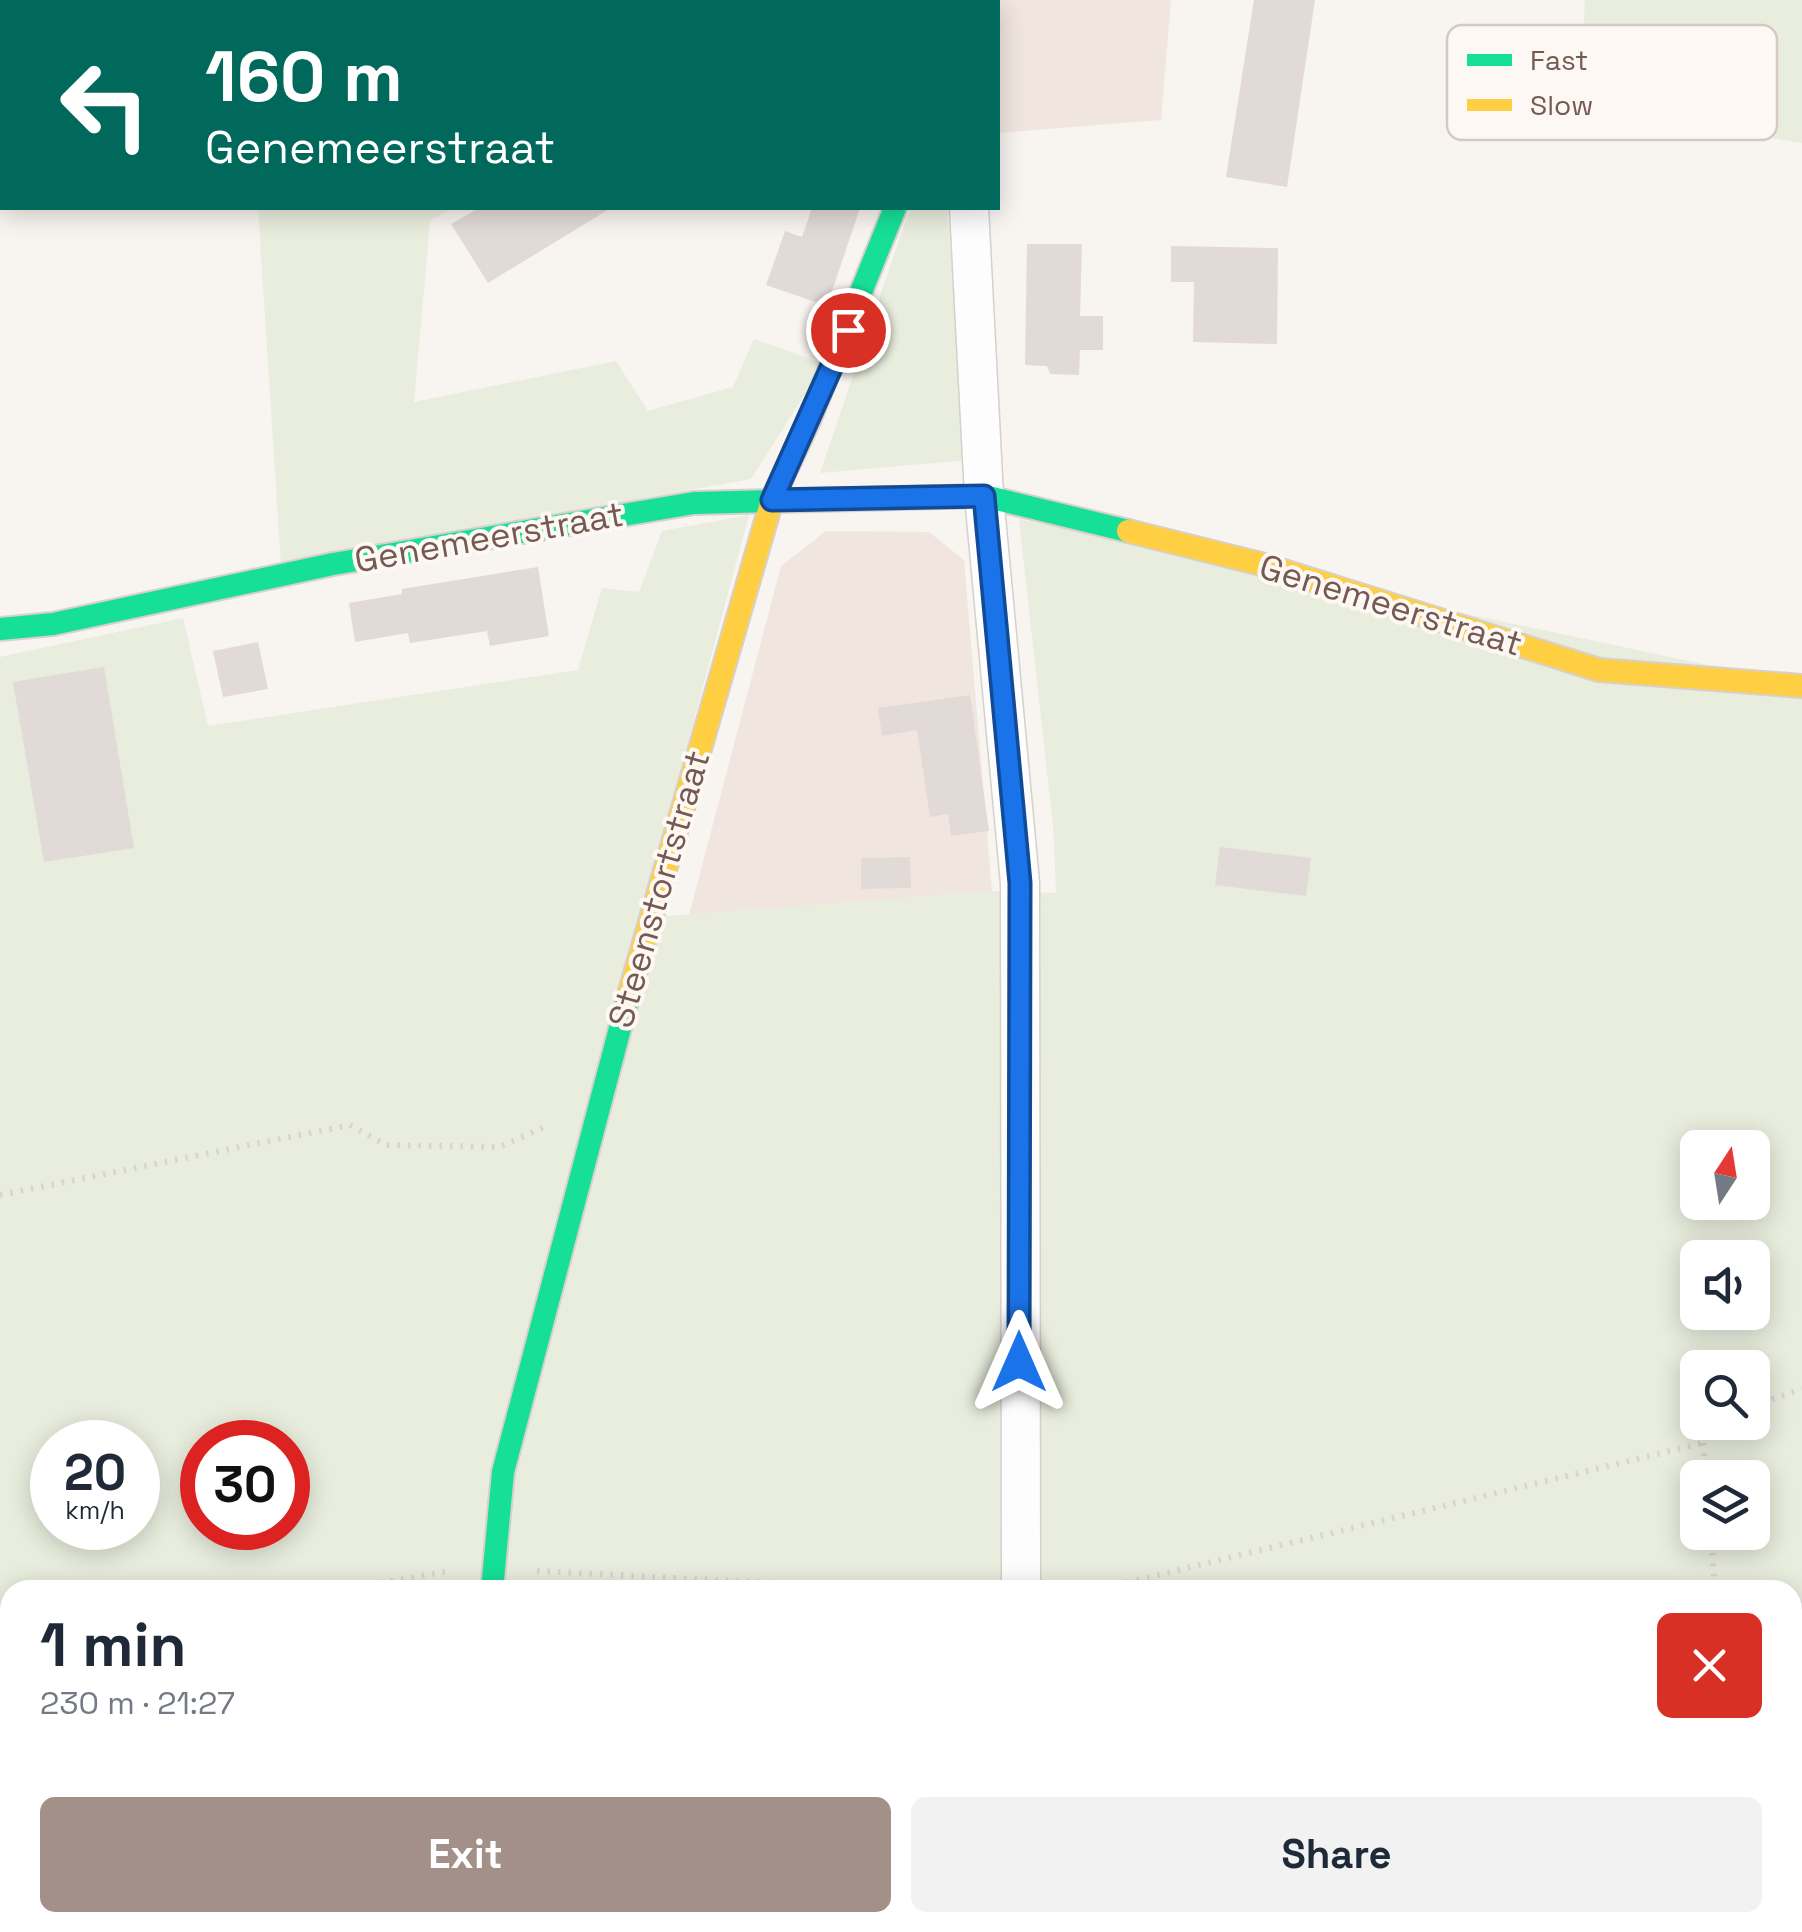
<!DOCTYPE html>
<meta charset="utf-8">
<style>
:root{--surface:#fff;--page:#f2f2f3;--text:#1f2937;--muted:#747a83;--accent:#a39089}
body{margin:0;font-family:"Space Grotesk",sans-serif;background:var(--page);color:var(--text);height:100vh;display:flex;flex-direction:column;font-size:38px;white-space:nowrap}
*{box-sizing:border-box;margin:0}
p{font-size:32px;color:var(--muted)}
.icon{flex:none;width:55px;height:55px;fill:none;stroke:currentColor;stroke-width:2;stroke-linecap:round;stroke-linejoin:round}
.map{position:relative;flex:1;overflow:hidden}
.sheet{position:absolute;left:0px;top:1580px;width:1802px;height:352px;display:flex;flex-direction:column;background:var(--surface);border-radius:30px 30px 0 0;box-shadow:0 5px 25px #0003}
.sheet>*{flex:none}
.guide{position:absolute;left:0px;top:0px;width:1000px;height:210px;box-shadow:0 5px 25px #0003;background:#00695c;color:#fff;overflow:hidden}
.needle{width:65px;rotate:12deg}
.buttons{position:absolute;left:1680px;top:1130px;display:grid;gap:20px}
.buttons a{display:grid;place-items:center;width:90px;height:90px;border-radius:15px;background:var(--surface);box-shadow:0 5px 25px #0003;font-size:50px}
.speed{position:absolute;left:30px;top:1420px;display:flex;gap:20px;font-size:50px;font-weight:700;text-align:center}
.speed>*{display:grid;place-content:center;width:130px;height:130px;border-radius:50%;background:var(--surface);box-shadow:0 5px 25px #0003;line-height:1}
.speed small{font-size:25px;font-weight:400}
.speed .limit{border:15px solid #d22;background:#fff;color:#111}
.pin{position:absolute;display:grid;place-items:center;width:85px;height:85px;color:#fff;margin:-42px;border:5px solid #fff;border-radius:50%;box-shadow:0 2px 10px #0007}
.me{position:absolute;width:110px;margin:-55px;rotate:0deg;stroke-linejoin:round;filter:drop-shadow(0 0 8px #0008)}
.turn{display:flex;align-items:center;gap:35px;height:210px;padding:0 40px;font-size:45px}
.turn .icon{width:130px;height:130px;stroke-width:2.5}
.turn b{display:block;font-size:70px;line-height:85px}
.round{display:grid;place-items:center;flex:none;width:105px;height:105px;border-radius:15px;background:var(--page)}
.summary{display:flex;align-items:center;justify-content:space-between;height:170px;padding:0 40px}
h1{font-size:60px;font-weight:700;line-height:75px}
.cta{display:flex;gap:20px;margin-top:auto;padding:20px 40px}
.cta a{flex:1;height:115px;border-radius:15px;background:var(--accent);color:#fff;font-size:40px;font-weight:700;line-height:115px;text-align:center}
.cta a+a{background:var(--page);color:var(--text)}
.map>svg:first-child{display:block}
.residential{fill:#f0e6df}
.green{fill:#e8eddd;fill-rule:evenodd}
.building{fill:#e2dad6}
.lines{fill:none;stroke-linecap:round;stroke-linejoin:round}
.street-casing{stroke:#d6d0cb;stroke-width:41}
.fast-casing{stroke:#d8d0cc;stroke-width:26}
.slow-casing{stroke:#d8d0cc;stroke-width:26}
.path{stroke:#dad3d0;stroke-width:6;stroke-dasharray:2.5 8;stroke-linecap:butt}
.street{stroke:#fefdfd;stroke-width:38}
.fast{stroke:#16e098;stroke-width:22}
.slow{stroke:#ffcf43;stroke-width:22}
.route-casing{stroke:#114b97;stroke-width:25}
.route{stroke:#1a73e8;stroke-width:18}
.labels{text-anchor:middle;stroke-width:8;stroke-linejoin:round;paint-order:stroke}
.street-label{font-size:35px;fill:#755a52;stroke:#fef8f4}
.key{fill:#fef8f4;stroke:#d5c9c3;stroke-width:2.5}
.key-label{font-size:28px;fill:#755a52}
</style>
<div class="map">
<svg width="1802" height="1932" viewBox="0 0 1802 1932">
<rect width="100%" height="100%" fill="#f8f4f0"/>
<path class="residential" d="M977,0H1171L1161,120L998,133V2Z
M826,531L929,532L964,560L992,891L689,915L781,566Z"/>
<path class="green" d="M240,0H939L241,2Z
M1585,0H1802V143L1579,106Z
M258,208H452L430,221L414,402L616,361L648,411L733,387L754,339L824,364L751,479L281,564Z
M910,208H947L968,460L820,473Z
M749,515L641,918L992,891L1056,893L1053,825L1019,519L1802,685V1932H0V657L183,618L208,726L578,670L602,588L639,592L662,531ZM1698,1148H1752V1202H1698ZM1698,1258H1752V1312H1698ZM1698,1368H1752V1422H1698ZM52,1442H138V1528H52ZM202,1442H288V1528H202ZM1698,1478H1752V1532H1698ZM10,1590H1792V1922H10Z"/>
<path class="building" d="M1254,0H1315L1287,187L1226,177Z
M479,208H611L488,283L451,224Z
M812,208H860L827,306L766,285L785,231L802,237Z
M1027,244H1082L1080,316H1103V350H1080L1079,375L1050,374L1047,366L1025,365Z
M1171,246L1278,248L1277,344L1193,342L1194,282H1171Z
M538,567L549,636L490,646L487,631L410,643L408,633L355,642L349,603L402,594V589Z
M258,642L268,689L223,697L213,651Z
M104,667L134,848L44,862L13,682Z
M970,695L989,831L951,836L948,814L930,817L917,730L882,736L878,708Z
M1220,847L1311,858L1306,896L1215,885Z
M910,857L911,888L861,889V858Z"/>
<g class="lines">
<g class="street-casing">
<path id="street" d="M966,2L967,0
M969,208L984,496L1020,883L1021,1590
M501,1922V1932
M1044,1922L1049,1932
M169,1932L197,1922"/>
</g>
<g class="fast-casing">
<path id="fast" d="M810,418L895,208
M0,629L53,624L333,564L694,503L984,496L1128,531
M492,1590L503,1472L628,998"/>
</g>
<g class="slow-casing">
<path id="slow" d="M1128,531L1265,565L1599,670L1802,686
M628,998L772,500L810,418"/>
</g>
<path class="path" d="M0,1195L350,1125L386,1145L499,1147L547,1126
M1752,1406L1802,1389
M1703,1443L1706,1478
M1711,1532L1715,1590
M537,1571L910,1590
M339,1590L450,1571
M1096,1590L1703,1443L1711,1422
M0,1658L10,1656
M1743,1922L1744,1932"/>
<use href="#street" class="street"/>
<use href="#fast" class="fast"/>
<use href="#slow" class="slow"/>
</g>
<g class="lines">
<g class="route-casing">
<path id="route" d="M848,330L772,500L984,496L1020,883L1019,1362"/>
</g>
<use href="#route" class="route"/>
</g>
<g class="labels">
<g class="street-label">
<text transform="translate(489 537) rotate(-10)" y="12">Genemeerstraat</text>
<text transform="translate(1391 605) rotate(17)" y="12">Genemeerstraat</text>
<text transform="translate(659 889) rotate(-74)" y="12">Steenstortstraat</text>
</g>
</g>
<rect x="1447" y="25" width="330" height="115" rx="15" class="key"/>
<rect x="1467" y="54" width="45" height="12" fill="#16e098"/>
<rect x="1467" y="99" width="45" height="12" fill="#ffcf43"/>
<g class="key-label">
<text x="1530" y="70">Fast</text>
<text x="1530" y="115">Slow</text>
</g>
</svg>
<div class="buttons">
<a><svg class="needle" viewBox="-14 -14 28 28"><path d="M0-13l5 13h-10z" fill="#e53935"/><path d="M0 13l5-13h-10z" fill="#747a83"/></svg></a>
<a><svg class="icon" aria-label="sound" viewBox="0 0 24 24"><path d="M4 9h4l5-4v14l-5-4H4zM17 9q2 3 0 6"/></svg></a>
<a><svg class="icon" aria-label="search" viewBox="0 0 24 24"><circle cx="10" cy="10" r="6"/><path d="M15 15l6 6"/></svg></a>
<a><svg class="icon" aria-label="layers" viewBox="0 0 24 24"><path d="M12 4l9 5-9 5-9-5zM3 14l9 5 9-5"/></svg></a>
</div>
<div class="speed"><div>20<small>km/h</small></div><div class="limit">30</div></div>
<div class="pin" style="left:848px;top:330px;background:#d93025"><svg class="icon" aria-label="arrive" viewBox="0 0 24 24"><path d="M6 21V4h12l-3 4 3 4H6"/></svg></div>
<svg class="me" style="left:1019px;top:1362px" viewBox="-20 -20 40 40"><path d="M0-17L14 15 0 8-14 15z" fill="#1a73e8" stroke="#fff" stroke-width="4"/></svg>
<div class="guide">
<div class="turn"><svg class="icon" aria-label="left" viewBox="0 0 24 24"><path d="M17 20v-9H6M10 6l-5 5 5 5"/></svg><div><b>160 m</b>Genemeerstraat</div></div>
</div>
<section class="sheet">
<div class="summary"><div><h1>1 min</h1><p>230 m · 21:27</p></div><a class="round" style="background:#d93025;color:#fff"><svg class="icon" aria-label="close" viewBox="0 0 24 24"><path d="M6 6l12 12M18 6L6 18"/></svg></a></div>
<div class="cta"><a>Exit</a><a>Share</a></div>
</section>
</div>
